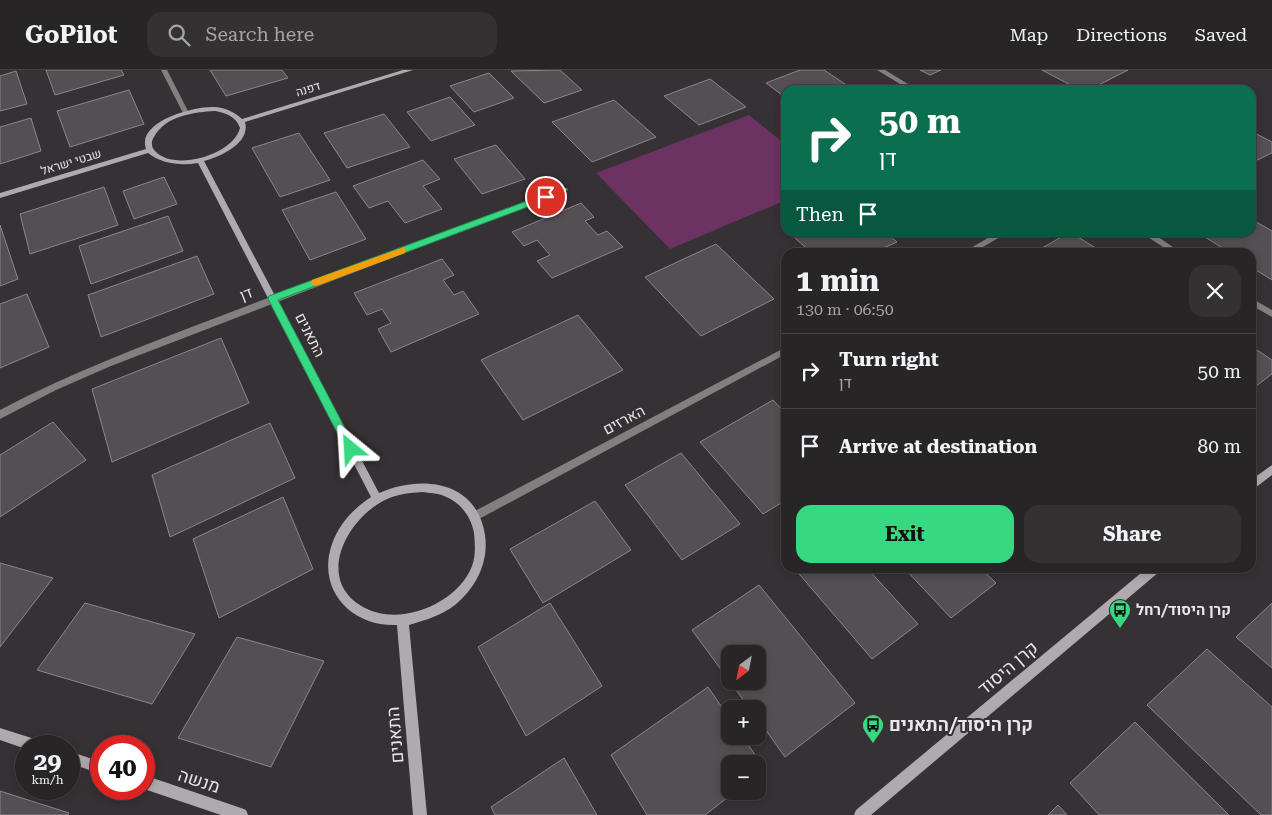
<!DOCTYPE html>
<meta charset="utf-8">
<style>
:root{--surface:#282527;--page:#343133;--text:#f1f3f6;--muted:#a5a5a7;--line:#444244;--accent:#36d881}
body{margin:0;font-family:"Roboto Serif",Heebo,serif;background:var(--page);color:var(--text);height:100vh;display:flex;flex-direction:column;font-size:19px;white-space:nowrap}
*{box-sizing:border-box;margin:0}
p{font-size:16px;color:var(--muted)}
.icon{flex:none;width:28px;height:28px;fill:none;stroke:currentColor;stroke-width:2;stroke-linecap:round;stroke-linejoin:round}
.map{position:relative;flex:1;overflow:hidden}
.sheet{position:absolute;left:781px;top:178px;width:475px;height:325px;display:flex;flex-direction:column;background:var(--surface);border-radius:15px;box-shadow:0 2px 8px #0003,0 0 0 1px var(--line)}
.sheet>*{flex:none}
.banner{position:absolute;left:781px;top:15px;width:475px;height:152px;border-radius:15px;box-shadow:0 2px 8px #0003,0 0 0 1px var(--line);background:#0b6e4f;color:#fff;overflow:hidden}
.needle{width:32px;rotate:212deg}
.buttons{position:absolute;left:721px;top:575px;display:grid;gap:10px}
.buttons a{display:grid;place-items:center;width:45px;height:45px;border-radius:10px;background:var(--surface);box-shadow:0 2px 8px #0003,0 0 0 1px var(--line);font-size:25px}
.speed{position:absolute;left:15px;top:665px;display:flex;gap:10px;font-size:25px;font-weight:700;text-align:center}
.speed>*{display:grid;place-content:center;width:65px;height:65px;border-radius:50%;background:var(--surface);box-shadow:0 2px 8px #0003,0 0 0 1px var(--line);line-height:1}
.speed small{font-size:12px;font-weight:400}
.speed .limit{border:8px solid #d22;background:#fff;color:#111}
.pin{position:absolute;display:grid;place-items:center;width:42px;height:42px;color:#fff;margin:-21px;border:2px solid #fff;border-radius:50%;box-shadow:0 1px 5px #0007}
.me{position:absolute;width:55px;margin:-28px;rotate:333deg;stroke-linejoin:round;filter:drop-shadow(0 0 4px #0008)}
.turn{display:flex;align-items:center;gap:18px;height:105px;padding:0 15px;font-size:22px}
.turn .icon{width:65px;height:65px;stroke-width:2.5}
.turn b{display:block;font-size:35px;line-height:42px}
.then{display:flex;align-items:center;height:48px;padding:0 15px;background:#0003;gap:10px;font-size:19px}
.round{display:grid;place-items:center;flex:none;width:52px;height:52px;border-radius:15px;background:var(--page)}
.summary{display:flex;align-items:center;justify-content:space-between;height:85px;padding:0 15px}
h1{font-size:30px;font-weight:700;line-height:38px}
.cta{display:flex;gap:10px;margin-top:auto;padding:10px 15px}
.cta a{flex:1;height:58px;border-radius:15px;background:var(--accent);color:#111;font-size:20px;font-weight:700;line-height:58px;text-align:center}
.cta a+a{background:var(--page);color:var(--text)}
ul{padding:0;list-style:none}
li{display:flex;align-items:center;gap:15px;height:75px;padding:0 15px;border-top:1px solid var(--line)}
li div{flex:1}
li b{display:block;font-size:19px}
li em{font-style:normal}
header{display:flex;align-items:center;gap:30px;box-sizing:border-box;height:70px;padding:0 25px;background:var(--surface);border-bottom:1px solid var(--line)}
header strong{font-size:24px}
nav{display:flex;gap:28px;margin-inline-start:auto;font-size:18px}
.search{width:350px;height:45px;background:var(--page);display:flex;align-items:center;gap:12px;box-sizing:border-box;padding:0 18px;border-radius:15px;color:var(--muted);font-size:19px}
.map>svg:first-child{display:block}
.green{fill:#6c3262}
.building{fill:#544f53;stroke:#8b868a;fill-rule:evenodd}
.lines{fill:none;stroke-linecap:round;stroke-linejoin:round}
.street{fill:#817f80;fill-rule:evenodd}
.secondary{fill:#aeaaad;fill-rule:evenodd}
.route{fill:#36d881;stroke:#238c54}
.slow{fill:#f59e0b}
.labels{text-anchor:middle;stroke-width:4;stroke-linejoin:round;paint-order:stroke}
.far-street-label{font-size:12px;fill:#e9e6e9;stroke:#353134}
.street-label{font-size:15px;fill:#e9e6e9;stroke:#353134}
.poi-label{font-size:15px;font-weight:bold;fill:#e9e6e9;stroke:#353134;text-anchor:start}
.near-street-label{font-size:18px;fill:#e9e6e9;stroke:#353134}
.near-poi-label{font-size:18px;font-weight:bold;fill:#e9e6e9;stroke:#353134;text-anchor:start}
</style>
<header>
<strong>GoPilot</strong>
<div class="search"><svg class="icon" aria-label="search" viewBox="0 0 24 24"><circle cx="10" cy="10" r="6"/><path d="M15 15l6 6"/></svg>Search here</div>
<nav><a>Map</a><a>Directions</a><a>Saved</a></nav>
</header>
<div class="map">
<svg width="1272" height="745" viewBox="0 0 1272 745">
<rect width="100%" height="100%" fill="#353134"/>
<path class="green" d="M749,45L786,75V130L670,179L596,103Z"/>
<path class="building" d="M46,0H121L124,5L55,25Z
M210,0H282L288,8L226,26Z
M560,0L582,20L544,33L511,1Z
M800,0H824L854,20H786V28L766,13Z
M920,0H941L930,5Z
M1042,0H1128L1089,20H1080Z
M16,1L27,34L0,41V6Z
M489,3L514,28L474,42L450,16Z
M710,9L746,37L699,55L664,26Z
M129,20L144,54L70,77L57,41Z
M450,27L475,55L431,71L407,42Z
M614,30L656,67L592,92L552,52Z
M384,44L410,77L347,98L324,63Z
M31,48L41,81L0,94V57Z
M1251,61L1272,72V83L1251,93Z
M299,63L330,110L280,127L252,78Z
M496,75L525,109L482,124L454,89Z
M423,90L440,109L423,116L442,139L405,153L388,131L369,138L353,116Z
M164,107L177,134L134,149L123,121Z
M104,117L118,155L30,184L20,144Z
M336,122L366,169L310,190L282,140Z
M581,133L594,147L585,151L598,165L607,161L623,177L552,208L537,191L550,185L537,170L524,176L512,162Z
M168,146L183,181L91,214L79,176Z
M1251,149L1272,161V210L1251,197V182H1229L1197,162H1251Z
M0,155L18,209L0,216Z
M788,162H885L897,172L875,182H811Z
M1070,162L1102,182H1035Z
M716,174L774,229L701,266L645,207Z
M197,186L214,224L101,267L88,225Z
M442,189L454,205L443,210L454,225L463,221L479,244L391,282L378,259L391,253L382,239L367,245L354,223Z
M27,224L49,277L0,298V234Z
M578,245L623,300L523,350L481,290Z
M221,268L249,333L112,392L92,319Z
M1251,276L1272,290V304L1251,320Z
M773,330L786,344V430L763,444L700,372Z
M53,352L86,390L0,447V385Z
M270,353L295,408L170,467L152,405Z
M681,383L740,454L682,490L625,415Z
M283,427L313,499L219,548L193,469Z
M595,431L631,480L543,533L510,479Z
M0,493L53,508L0,577Z
M794,498H867L918,554L872,589Z
M904,498H980L996,513L951,548Z
M759,515L855,633L785,687L758,649V639H750L692,560ZM730,584H758V611H730Z
M85,533L195,564L152,634L37,600Z
M550,533L602,616L526,666L478,577Z
M1272,533V598L1236,567Z
M237,567L324,591L271,697L178,668Z
M1207,579L1272,637V745H1261L1147,635Z
M708,617L730,649V666H742L765,699L758,704V694H730V721H736L705,745H647L611,685Z
M1135,652L1229,745H1099L1070,713Z
M564,688L597,745H495L491,737Z
M0,721L69,743L68,745H0Z
M1058,735L1067,745H1048Z"/>
<g class="lines">
<path class="street" d="M161,0H167L189,43L188,44L183,43Z
M877,0H885L918,20H910Z
M561,118H567L568,120L111,296L56,320L0,349V340C70,303 144,275 218,247C332,203 447,161 561,118Z
M998,162H1009L974,182H964Z
M1140,162H1151L1180,182H1171Z
M1251,228L1272,240V247L1251,235Z
M786,277V284L479,449L475,451L471,449L470,446L471,443Z"/>
<path class="secondary" d="M403,0H413L245,52C251,73 220,87 204,91L379,423C422,404 477,411 485,465C489,492 476,518 455,535C441,546 425,550 409,555L427,745H413L397,555C352,557 316,520 332,474C339,454 353,439 371,427L198,93C181,96 162,94 148,83L0,128V123L146,79C136,51 195,36 214,37C224,37 235,42 242,49ZM215,41C225,43 236,46 240,58C233,85 174,102 155,81C151,77 151,71 154,67C165,46 194,42 215,41ZM422,422C429,423 438,423 444,426C460,432 471,446 474,463C475,474 476,485 472,496C458,533 401,557 365,538C317,513 342,457 378,434C391,425 407,423 422,422Z
M1272,395V405L1251,421V410Z
M1147,498H1161L1159,502L871,745H854L856,740Z
M0,658L41,671L42,676H26V679L0,670Z
M69,681L101,692V704L69,693Z
M144,705L241,738L246,740L248,745H221L144,719Z"/>
</g>
<path class="route" d="M546,124L550,127L549,129L278,230L356,379L355,382H347L268,229L269,226Z"/>
<path class="slow" d="M402,178H405V183L319,215L315,216L311,213L312,210Z"/>
<defs>
<g id="bus-pin" transform="scale(1.125)"><path d="M0 17L-7.5 6A9.5 9.5 0 1 1 7.5 6Z" fill="#36d881" stroke="#353134"/><path d="M-5-6H5V4H4V6H2V4H-2V6H-4V4H-5ZM-3.5-4V0h7V-4ZM-3.5 1.2v1.5H-2V1.2ZM2 1.2v1.5H3.5V1.2Z" fill="#111"/></g>
</defs>
<g fill-rule="evenodd">
<use href="#bus-pin" x="1120" y="540"/>
<use href="#bus-pin" x="873" y="655"/>
</g>
<g class="labels">
<g class="far-street-label">
<text transform="translate(308 19) rotate(-17)" y="4">דפנה</text>
<text transform="translate(71 92) rotate(-17)" y="4">שבטי ישראל</text>
</g>
<g class="street-label">
<text transform="translate(246 224) rotate(-21)" y="5">דן</text>
<text transform="translate(310 265) rotate(63)" y="5">התאנים</text>
<text transform="translate(624 350) rotate(-28)" y="5">הארזים</text>
</g>
<g class="poi-label">
<text x="1136" y="545">קרן היסוד/רחל</text>
</g>
<g class="near-street-label">
<text transform="translate(1008 598) rotate(-40)" y="6">קרן היסוד</text>
<text transform="translate(395 665) rotate(-95)" y="6">התאנים</text>
<text transform="translate(199 711) rotate(18)" y="6">מנשה</text>
</g>
<g class="near-poi-label">
<text x="889" y="661">קרן היסוד/התאנים</text>
</g>
</g>
</svg>
<div class="buttons">
<a><svg class="needle" viewBox="-14 -14 28 28"><path d="M0-13l5 13h-10z" fill="#e53935"/><path d="M0 13l5-13h-10z" fill="#a5a5a7"/></svg></a>
<a>+</a>
<a>−</a>
</div>
<div class="speed"><div>29<small>km/h</small></div><div class="limit">40</div></div>
<div class="pin" style="left:546px;top:127px;background:#d93025"><svg class="icon" aria-label="arrive" viewBox="0 0 24 24"><path d="M6 21V4h12l-3 4 3 4H6"/></svg></div>
<svg class="me" style="left:351px;top:379px" viewBox="-20 -20 40 40"><path d="M0-17L14 15 0 8-14 15z" fill="#36d881" stroke="#fff" stroke-width="4"/></svg>
<div class="banner">
<div class="turn"><svg class="icon" aria-label="right" viewBox="0 0 24 24"><path d="M7 20v-9h11M14 6l5 5-5 5"/></svg><div><b>50 m</b>דן</div></div>
<div class="then">Then<svg class="icon" aria-label="arrive" viewBox="0 0 24 24"><path d="M6 21V4h12l-3 4 3 4H6"/></svg></div>
</div>
<section class="sheet">
<div class="summary"><div><h1>1 min</h1><p>130 m · 06:50</p></div><a class="round"><svg class="icon" aria-label="close" viewBox="0 0 24 24"><path d="M6 6l12 12M18 6L6 18"/></svg></a></div>
<ul>
<li><svg class="icon" aria-label="right" viewBox="0 0 24 24"><path d="M7 20v-9h11M14 6l5 5-5 5"/></svg><div><b>Turn right</b><p>דן</p></div><em>50 m</em></li>
<li><svg class="icon" aria-label="arrive" viewBox="0 0 24 24"><path d="M6 21V4h12l-3 4 3 4H6"/></svg><div><b>Arrive at destination</b></div><em>80 m</em></li>
</ul>
<div class="cta"><a>Exit</a><a>Share</a></div>
</section>
</div>
